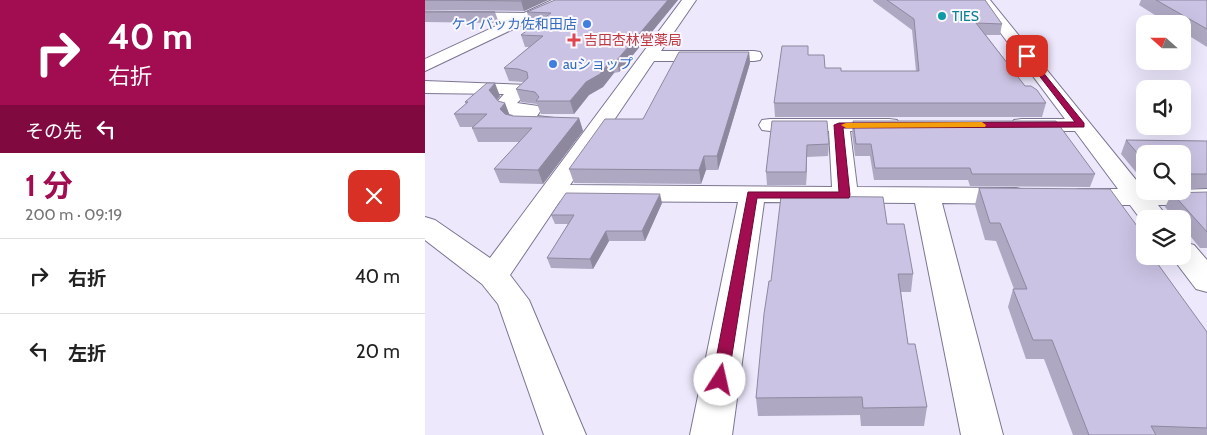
<!DOCTYPE html>
<html lang="ja">
<meta charset="utf-8">
<style>
:root{--surface:#fff;--page:#f6f6f6;--text:#222;--muted:#767676;--line:#e0e0e0;--accent:#a10d50}
body{margin:0;font-family:Cabin,"Noto Sans JP",sans-serif;background:var(--page);color:var(--text);height:100vh;display:flex;flex-direction:column;font-size:19px;white-space:nowrap}
*{box-sizing:border-box;margin:0}
p{font-size:16px;color:var(--muted)}
.icon{flex:none;width:28px;height:28px;fill:none;stroke:currentColor;stroke-width:2;stroke-linecap:round;stroke-linejoin:round}
.map{position:relative;flex:1;overflow:hidden}
.drawer{display:flex;flex-direction:column;background:var(--surface);width:425px}
.drawer>*{flex:none}
.guide{background:#a10d50;color:#fff;overflow:hidden}
.needle{width:32px;rotate:291deg}
.fabs{position:absolute;left:711px;top:15px;display:grid;gap:10px}
.fabs a{display:grid;place-items:center;width:55px;height:55px;border-radius:10px;background:var(--surface);box-shadow:0 5px 20px #0002;font-size:25px}
.pin{position:absolute;display:grid;place-items:center;width:42px;height:42px;color:#fff;margin:-21px;border-radius:10px;box-shadow:0 2px 8px #0006}
.me{position:absolute;width:55px;margin:-28px;rotate:10deg;stroke-linejoin:round;filter:drop-shadow(0 0 4px #0008)}
.turn{display:flex;align-items:center;gap:18px;height:105px;padding:0 25px;font-size:22px}
.turn .icon{width:65px;height:65px;stroke-width:2.5}
.turn b{display:block;font-size:35px;line-height:42px}
.then{display:flex;align-items:center;height:48px;padding:0 25px;background:#0003;gap:10px;font-size:19px}
.round{display:grid;place-items:center;flex:none;width:52px;height:52px;border-radius:10px;background:var(--page)}
.overview{display:flex;align-items:center;justify-content:space-between;height:85px;padding:0 25px}
h1{font-size:30px;font-weight:700;line-height:38px;color:var(--accent)}
ul{padding:0;list-style:none}
li{display:flex;align-items:center;gap:15px;height:75px;padding:0 25px;border-top:1px solid var(--line)}
li div{flex:1}
li b{display:block;font-size:19px}
li em{font-style:normal}
main{display:flex;flex:1;min-height:0}
.map>svg:first-child{display:block}
.lines{fill:none;stroke-linecap:round;stroke-linejoin:round}
.minor-casing{stroke:#7c7592;stroke-width:2}
.major-casing{stroke:#7c7592;stroke-width:2}
.minor{fill:#fff;fill-rule:evenodd}
.major{fill:#fff;fill-rule:evenodd}
.wall{fill:#afa8c3}
.shaded-wall{fill:#8e889f}
.building{fill:#cbc3e3;stroke:#8e889f}
.route{fill:#a10d50;stroke:#690834}
.slow{fill:#f59e0b}
.culture-dot{fill:#0f9aa8;stroke:#f9f7fe;stroke-width:2}
.shop-dot{fill:#3f7fe0;stroke:#f9f7fe;stroke-width:2}
.health-dot{fill:#e0444e;stroke:#f9f7fe;stroke-width:2}
.labels{text-anchor:middle;stroke-width:4;stroke-linejoin:round;paint-order:stroke}
.far-culture-label{font-size:14px;fill:#0d838f;stroke:#f9f7fe;text-anchor:start}
.far-shop-label{font-size:14px;fill:#366cbe;stroke:#f9f7fe;text-anchor:end}
.far-health-label{font-size:14px;fill:#be3a42;stroke:#f9f7fe;text-anchor:start}
</style>
<main>
<section class="drawer">
<div class="guide">
<div class="turn"><svg class="icon" aria-label="right" viewBox="0 0 24 24"><path d="M7 20v-9h11M14 6l5 5-5 5"/></svg><div><b>40 m</b>右折</div></div>
<div class="then">その先<svg class="icon" aria-label="left" viewBox="0 0 24 24"><path d="M17 20v-9H6M10 6l-5 5 5 5"/></svg></div>
</div>
<div class="overview"><div><h1>1 分</h1><p>200 m · 09:19</p></div><a class="round" style="background:#d93025;color:#fff"><svg class="icon" aria-label="close" viewBox="0 0 24 24"><path d="M6 6l12 12M18 6L6 18"/></svg></a></div>
<ul>
<li><svg class="icon" aria-label="right" viewBox="0 0 24 24"><path d="M7 20v-9h11M14 6l5 5-5 5"/></svg><div><b>右折</b></div><em>40 m</em></li>
<li><svg class="icon" aria-label="left" viewBox="0 0 24 24"><path d="M17 20v-9H6M10 6l-5 5 5 5"/></svg><div><b>左折</b></div><em>20 m</em></li>
</ul>
</section>
<div class="map">
<svg width="782" height="435" viewBox="0 0 782 435">
<rect width="100%" height="100%" fill="#ede8fc"/>
<g class="lines">
<g class="minor-casing">
<path id="minor" d="M257,0H271L236,51H329L335,52L337,56L335,60L329,61H229L145,185L407,187L404,131H345L337,130L334,125L337,120L345,119H464L472,120L475,125L472,130L464,131H425L432,187L591,188L600,190L604,196L600,202L591,204L517,203L578,435H536L490,203L339,202L307,435H265L313,202L135,201L85,275L104,300L161,435H119L73,304L57,284L0,240V217L10,220L65,258Z
M551,0H565L720,191L782,189V205H733L744,219H720V225L705,205H654L645,203L641,197L645,191L654,189H693L650,131H597L589,130L586,125L589,120L597,119H640Z
M0,12L103,13L108,14L110,17L108,20L103,21L0,20Z
M0,81L104,85L106,89L92,103L113,106L116,110L112,116L129,118L133,122L129,126L122,128L86,126L82,122L88,115L79,113L71,103L79,94L0,93Z
M758,242L769,245L782,260V292L771,289L746,256H758Z"/>
</g>
<g class="major-casing">
<path id="major" d="M127,0H145L143,3L0,71V59Z"/>
</g>
<use href="#minor" class="minor"/>
<use href="#major" class="major"/>
</g>
<path class="wall" d="M0,0H123L99,11L0,10Z
M130,0H253L194,72L189,73L178,87L164,95L149,114H116L112,104L96,102L91,89L99,82L84,81L79,68L104,47H100L96,35L112,23H105L102,12Z
M448,0H560L577,24L575,35H561L600,86L621,103L617,117H350L349,103L383,55L400,68L416,71H491L487,30L448,1Z
M716,0H782V47L758,32V24H744L714,5Z
M0,11L70,12L74,23L0,22Z
M324,52L325,63L293,170H281L276,184L149,183L144,169L218,119Z
M75,96L72,100L73,101L80,103L84,115L88,116L154,118L158,131L118,184L75,183L69,169L94,142H53L47,128L48,127H35L29,114L41,104L40,102Z
M347,121L404,144L403,156L382,157L381,185H342L341,172Z
M428,121L670,174L665,187L545,186L543,180H449L445,156H430L427,133Z
M701,140L782,141V188H758V154H720V183L696,154Z
M554,188L720,256L782,332V435H648L619,359H601L583,307L588,289H589L571,241L560,240L550,205Z
M782,192V248H775L758,227V219H750L740,207L747,193Z
M237,203L220,241H184L168,269L126,268L122,258L143,224H130L126,215Z
M462,224L488,274L486,292H476L483,344L502,407L499,426H436L435,415L333,416L331,398L346,281Z"/>
<path class="shaded-wall" d="M98,0H123L99,11L96,1Z
M243,0H253L194,72L192,60Z
M324,52L325,63L293,170L292,156Z
M186,60L189,73L178,87L164,95L149,114L145,101L161,82Z
M70,83L75,96L69,103L64,90Z
M80,103L85,116L80,122L75,109Z
M154,118L158,131L118,184L113,170Z
M382,145V157L381,185V172Z
M279,156L281,170L276,184L274,170Z
M235,194L237,203L220,241L217,231Z
M181,231L184,241L168,269L165,259Z"/>
<path class="building" d="M0,0H98L96,1Z
M130,0H243L192,60H186L175,74L161,82L145,101H111L114,97L110,92L91,89L103,78L102,72L93,69L79,68L118,36L96,35L126,13L102,12Z
M462,0H560L577,24L551,23L600,86H606L612,90L621,103H349L357,46H383V55H399L400,68H416V71H494L489,19Z
M731,0H782V29Z
M0,11L70,12H0Z
M254,52H324L292,156H279L274,170L144,169L180,119H218Z
M62,83H70L64,90L73,101L80,103L75,109L80,114L88,116L154,118L113,170L69,169L107,128H47L62,114H29L43,102H40Z
M347,121H402L404,144L382,145L381,172H341Z
M428,121H631L670,174H547L545,168H450L446,144H431Z
M701,140L782,141V174H758V154H720V162Z
M554,188L685,189L720,237V256H727L782,332V428L726,426L731,435H664L627,340H608L588,289H602L575,223H565Z
M782,192V232L747,193Z
M141,193L235,194L217,231H181L165,259L122,258L149,215H126Z
M356,196L458,197L462,224H479L488,274H473L483,344H490L502,407L438,408L437,397L331,398L339,314L344,281H346Z"/>
<path class="route" d="M602,54L604,55L659,123V127L418,128L425,195L424,198H332L303,380L301,384L295,386L290,384L287,380L323,192H414L409,125L414,123L650,122L599,56Z"/>
<path class="slow" d="M557,122L561,125L560,127L421,128L416,125L421,123Z"/>
<circle class="culture-dot" cx="517" cy="16" r="5"/>
<g class="shop-dot">
<circle cx="162" cy="24" r="5"/>
<circle cx="128" cy="64" r="5"/>
</g>
<path class="health-dot" d="M146.5 32.5h5v5h5v5h-5v5h-5v-5h-5v-5h5z"/>
<g class="labels">
<g class="far-culture-label">
<text x="527" y="21">TIES</text>
</g>
<g class="far-shop-label">
<text x="152" y="29">ケイバッカ佐和田店</text>
<text x="138" y="69" text-anchor="start">auショップ</text>
</g>
<g class="far-health-label">
<text x="159" y="45">吉田杏林堂薬局</text>
</g>
</g>
</svg>
<div class="fabs">
<a><svg class="needle" viewBox="-14 -14 28 28"><path d="M0-13l5 13h-10z" fill="#e53935"/><path d="M0 13l5-13h-10z" fill="#767676"/></svg></a>
<a><svg class="icon" aria-label="sound" viewBox="0 0 24 24"><path d="M4 9h4l5-4v14l-5-4H4zM17 9q2 3 0 6"/></svg></a>
<a><svg class="icon" aria-label="search" viewBox="0 0 24 24"><circle cx="10" cy="10" r="6"/><path d="M15 15l6 6"/></svg></a>
<a><svg class="icon" aria-label="layers" viewBox="0 0 24 24"><path d="M12 4l9 5-9 5-9-5zM3 14l9 5 9-5"/></svg></a>
</div>
<div class="pin" style="left:602px;top:56px;background:#d93025"><svg class="icon" aria-label="arrive" viewBox="0 0 24 24"><path d="M6 21V4h12l-3 4 3 4H6"/></svg></div>
<svg class="me" style="left:295px;top:380px" viewBox="-20 -20 40 40"><circle r="19" fill="#fff"/><path d="M0-13L10 11 0 6-10 11z" fill="#a10d50"/></svg>
</div>
</main>
